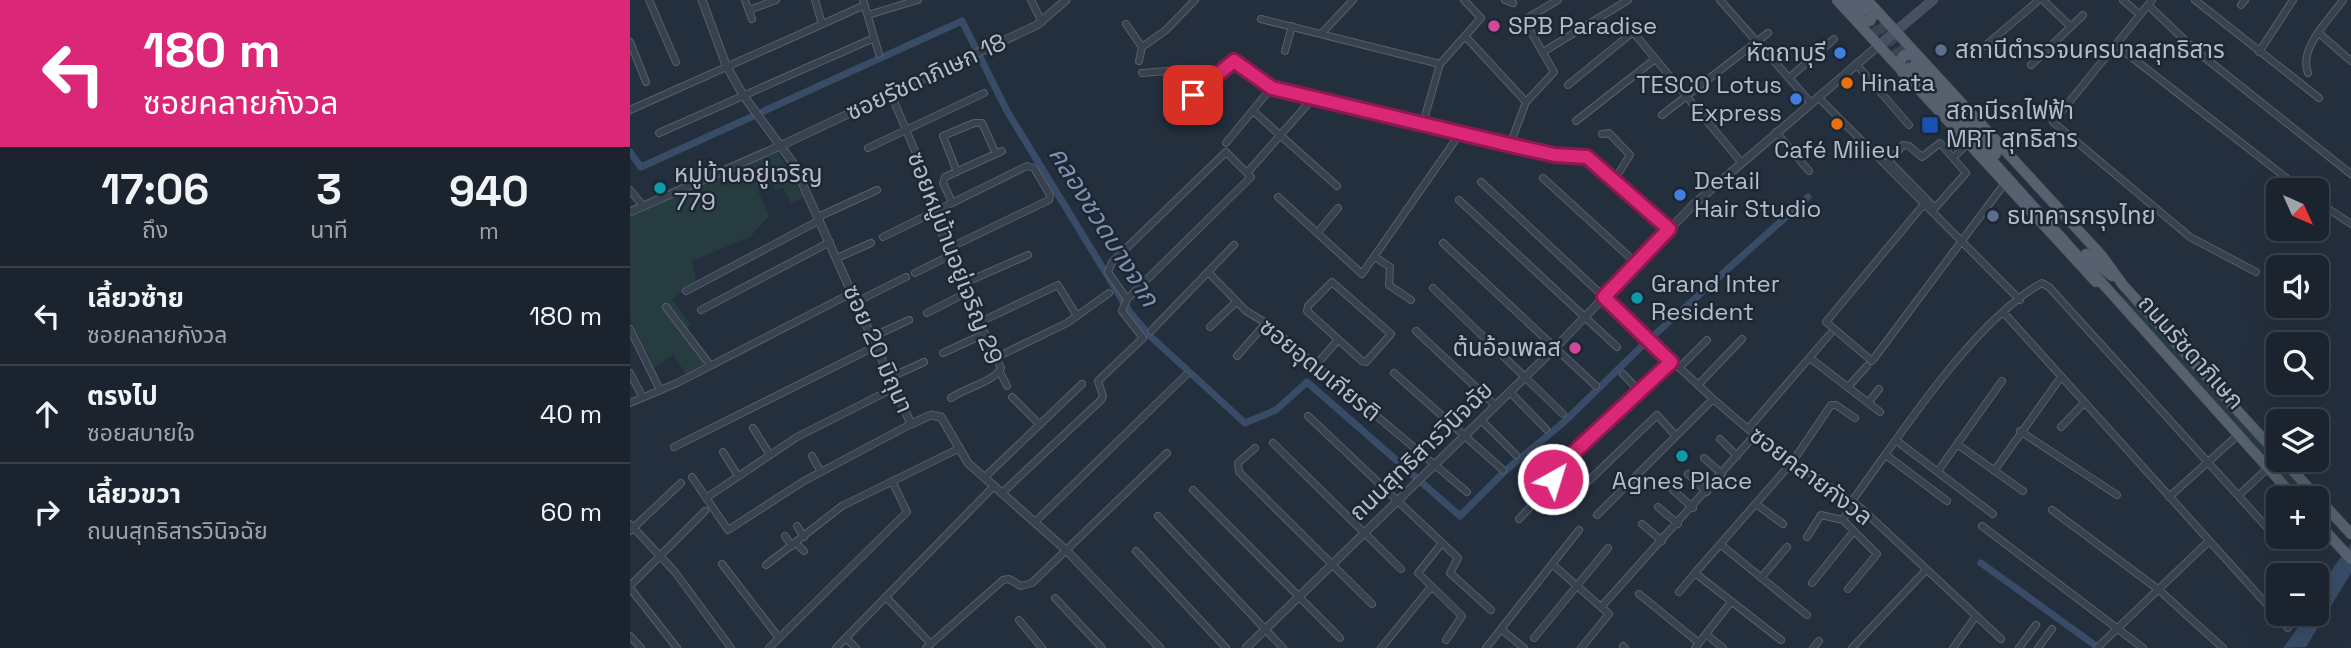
<!DOCTYPE html>
<html lang="th">
<meta charset="utf-8">
<style>
:root{--surface:#1b232e;--page:#282f3a;--text:#f1f3f6;--muted:#a0a4aa;--line:#39404a}
body{margin:0;font-family:"Space Grotesk","Noto Sans Thai",sans-serif;background:var(--page);color:var(--text);height:100vh;display:flex;flex-direction:column;font-size:26px;white-space:nowrap}
*{box-sizing:border-box;margin:0}
p{font-size:23px;color:var(--muted)}
.icon{flex:none;width:38px;height:38px;fill:none;stroke:currentColor;stroke-width:2;stroke-linecap:round;stroke-linejoin:round}
.map{position:relative;flex:1;overflow:hidden}
.sheet{display:flex;flex-direction:column;background:var(--surface);width:630px}
.sheet>*{flex:none}
.top-card{background:#db2777;color:#fff;overflow:hidden}
.needle{width:46px;rotate:135deg}
.tools{position:absolute;left:1636px;top:178px;display:grid;gap:14px}
.tools a{display:grid;place-items:center;width:63px;height:63px;border-radius:10px;background:var(--surface);box-shadow:0 7px 28px #0002,0 0 0 2px var(--line);font-size:35px}
.pin{position:absolute;display:grid;place-items:center;width:60px;height:60px;color:#fff;margin:-30px;border-radius:14px;box-shadow:0 4px 10px #0006}
.me{position:absolute;width:77px;margin:-38px;rotate:39deg;stroke-linejoin:round;filter:drop-shadow(0 0 5px #0008)}
.turn{display:flex;align-items:center;gap:24px;height:147px;padding:0 28px;font-size:32px}
.turn .icon{width:91px;height:91px;stroke-width:2.5}
.turn b{display:block;font-size:49px;line-height:60px}
.eta{display:flex;justify-content:space-evenly;align-items:center;height:119px;text-align:center}
.eta b{font-size:42px;font-weight:600;line-height:49px}
ul{padding:0;list-style:none}
li{display:flex;align-items:center;gap:21px;height:98px;padding:0 28px;border-top:2px solid var(--line)}
li div{flex:1}
li b{display:block;font-size:26px}
li em{font-style:normal}
main{display:flex;flex:1;min-height:0}
.map>svg:first-child{display:block}
.green{fill:#263c3f}
.water{fill:#394c67}
.lines{fill:none;stroke-linecap:round;stroke-linejoin:round}
.canal{stroke:#394c67;stroke-width:7}
.primary-tunnel{stroke:#3a4453;stroke-width:10;stroke-dasharray:10 5;stroke-linecap:butt}
.minor-casing{stroke:#565f6c;stroke-width:8}
.tertiary-casing{stroke:#565f6c;stroke-width:9}
.secondary-casing{stroke:#565f6c;stroke-width:10}
.primary-casing{stroke:#414a57;stroke-width:11}
.minor{stroke:#38414e;stroke-width:6}
.tertiary{stroke:#38414e;stroke-width:7}
.secondary{stroke:#465061;stroke-width:9}
.primary{stroke:#56606e;stroke-width:10}
.route-casing{stroke:#8e194d;stroke-width:18}
.route{stroke:#db2777;stroke-width:12}
.hotel-dot{fill:#d1479c;stroke:#1d2633;stroke-width:2.5}
.service-dot{fill:#5c6f8a;stroke:#1d2633;stroke-width:2.5}
.shop-dot{fill:#3f7fe0;stroke:#1d2633;stroke-width:2.5}
.food-dot{fill:#e8710a;stroke:#1d2633;stroke-width:2.5}
.transit-dot{fill:#1a4fb4;stroke:#1d2633;stroke-width:2.5}
.culture-dot{fill:#0f9aa8;stroke:#1d2633;stroke-width:2.5}
.labels{text-anchor:middle;stroke-width:5;stroke-linejoin:round;paint-order:stroke}
.poi-label{font-size:24px;fill:#b4bcc9;stroke:#1d2633;text-anchor:start}
.street-label{font-size:24px;fill:#b4bcc9;stroke:#1d2633}
.water-label{font-size:26px;font-style:italic;fill:#7c92b1;stroke:#1d2633}
</style>
<main>
<section class="sheet">
<div class="top-card">
<div class="turn"><svg class="icon" aria-label="left" viewBox="0 0 24 24"><path d="M17 20v-9H6M10 6l-5 5 5 5"/></svg><div><b>180 m</b>ซอยคลายกังวล</div></div>
</div>
<div class="eta">
<div><b>17:06</b><p>ถึง</p></div>
<div><b>3</b><p>นาที</p></div>
<div><b>940</b><p>m</p></div>
</div>
<ul>
<li><svg class="icon" aria-label="left" viewBox="0 0 24 24"><path d="M17 20v-9H6M10 6l-5 5 5 5"/></svg><div><b>เลี้ยวซ้าย</b><p>ซอยคลายกังวล</p></div><em>180 m</em></li>
<li><svg class="icon" aria-label="ahead" viewBox="0 0 24 24"><path d="M12 20V5M6 11l6-6 6 6"/></svg><div><b>ตรงไป</b><p>ซอยสบายใจ</p></div><em>40 m</em></li>
<li><svg class="icon" aria-label="right" viewBox="0 0 24 24"><path d="M7 20v-9h11M14 6l5 5-5 5"/></svg><div><b>เลี้ยวขวา</b><p>ถนนสุทธิสารวินิจฉัย</p></div><em>60 m</em></li>
</ul>
</section>
<div class="map">
<svg width="1721" height="648" viewBox="0 0 1721 648">
<rect width="100%" height="100%" fill="#242f3e"/>
<path class="green" d="M147,151L174,198L161,203L153,188L146,191L143,184L128,191L139,216L120,237L62,261L66,282L42,299L61,325L52,331L74,364L56,374L43,355L24,368L0,318V216Z
M1489,294L1511,308L1681,499H1673Z"/>
<path class="water" d="M1721,544V573L1676,647L1653,648L1678,614H1687C1687,588 1705,564 1721,544Z"/>
<g class="lines">
<path class="canal" d="M0,152L11,167L332,21L377,111L499,311L519,335L615,423L646,410L677,382L830,516L875,471L934,422L1012,346L1178,197
M1351,563L1469,648"/>
<path class="primary-tunnel" d="M1239,13L1280,59
M1232,17L1276,65"/>
<g class="minor-casing">
<path id="minor" d="M19,0L46,62
M115,0L122,19
M185,0L192,24
M233,0L249,54
M401,0L412,22
M875,0L883,3
M1090,0L1181,103
M1413,0L1441,27
M1493,0L1510,15
M1522,0L1423,122L1560,237L1626,272
M1565,0L1689,98
M1518,5L1564,49L1721,174
M1611,5L1615,0
M119,10L146,0
M238,15L288,0
M631,19L810,64
M496,24L512,47L536,30L565,0
M692,33L723,0
M1690,34L1721,61
M836,37L896,102
M0,42L16,82
M1486,45L1673,191
M1355,46L1409,0
M655,51L662,26
M913,52L998,0
M1629,52L1663,0
M509,61L512,47
M1226,64L1279,125
M1401,65L1453,15
M512,73L537,71L563,95L604,61L642,87L880,145L925,155L957,157L1039,229
M1678,73C1668,48 1700,19 1713,0
M1159,78L1204,39
M938,85L1003,32L1111,162
M261,94L287,156L319,256L371,368C364,382 334,388 321,398
M1188,97L1390,300
M0,110L235,5
M623,111L707,186
M1032,115L1138,33
M946,121L1025,59
M793,123L810,64L851,18L834,0
M1146,132L1179,171
M29,133L244,38
M972,134L979,133L1000,155L985,179
M596,143L642,87
M1310,143L1336,173L1305,208L1259,161L1273,145L1279,146L1292,157Z
M880,145L896,102L924,72L894,20L928,0
M238,148L354,93
M1324,157L1338,143
M327,172L313,136L344,123H352L366,154
M913,178L1006,263
M851,182L1083,399L1125,435L1231,508L1371,639
M0,190L13,206
M648,197L732,274L831,132
M829,200L987,347
M1687,201L1721,224
M322,202L313,183L315,177L372,151
M1294,204L1196,322L1242,361L1375,183
M188,217L247,190
M687,233L708,208
M253,237L397,166L404,168L420,195L419,200L317,249
M813,243L966,386
M745,257L760,267L759,285L781,300
M207,258L241,243
M578,272L616,311L636,323L686,365L837,492
M285,273L319,256
M702,282L761,334L736,362L732,361L677,311L678,306Z
M332,284L398,255
M803,288L933,414
M56,291L190,220
M497,299L478,272L482,262L596,152L617,173
M226,302L276,277
M36,307L80,365
M71,310L200,242
M297,313L336,293
M1374,313L1658,628
M350,322L428,285L447,316
M580,327L606,302
M0,329L30,390
M521,331L604,245
M786,331L866,406
M242,337L279,320
M313,353L354,334
M607,356L636,323
M367,357L437,323L479,293
M1180,358L1250,412
M686,365L708,340
M1049,368L1077,340
M370,372L377,386
M0,373L12,396
M764,373L873,470
M993,374L1011,393L1041,362
M259,378L294,362
M1068,385L1112,339
M1218,387L1237,366
M880,392L916,429
M382,397L410,425
M0,403L47,383L214,297L223,296
M1238,403L1249,389
M678,416L828,558L820,573L861,610
M851,420L886,455
M1431,427L1454,403
M123,428L140,455
M1118,429L1200,334
M1390,431L1487,495
M1090,439L1107,456
M1267,441L1363,514
M643,443L771,569
M1327,444L1393,491
M44,447L246,346
M625,448L608,463L609,472L742,604
M93,452L108,476
M901,455L922,476
M1256,455L1317,501
M182,456L191,472
M1074,458L1092,474
M1308,471L1372,381
M1364,471L1431,377
M1058,474L1077,492
M62,477L98,530L174,481L281,424
M355,477L452,384
M563,490L710,638
M1043,490L1063,508
M372,493L471,400L473,396L468,381L513,338L492,311L497,299L621,177L617,173L683,98
M945,494L1027,415L1046,436
M1609,495L1638,468
M1539,497L1608,435
M76,498L167,437L264,388
M1222,501C1269,437 1343,321 1412,283L1419,287L1642,533
M1126,504L1153,524
M1028,507L1048,524
M1422,510L1529,590L1593,648
M967,515L1083,399
M528,516L653,648
M889,519L920,486L926,469L1011,393
M405,522L556,375
M0,524L45,572L101,648
M1012,524L1032,541
M167,526L174,537
M1352,526L1513,648
M0,531L51,483
M155,536L162,546
M1177,537L1191,515L1213,520
M166,543L174,551
M812,543L788,573L832,616L816,640
M1090,544L1177,615
M506,551L596,648
M92,564L149,638
M922,564L979,614L951,648
M136,565L212,506L330,448
M1131,578L1157,547
M1182,583L1224,531L1213,520L1223,502
M0,586L75,511
M0,588L47,648
M1218,589L1247,554L1224,531
M1049,592L1065,573
M1009,594L1069,643
M256,597L301,644
M425,598L472,648
M972,606L1125,435
M389,620L412,648
M871,629L894,648
M1076,634L1093,648
M0,636L11,648
M216,638L226,648
M904,638L978,548
M1151,640L1065,573L1163,461L1201,405H1206L1225,418
M993,646L995,648
M139,648L277,512L262,481
M206,648L364,486
M296,648L373,580L379,579L391,586L402,583L537,453
M751,648L801,587
M856,648L949,530
M1065,648L1101,602
M1183,648L1189,641
M1222,648L1296,570
M1323,648L1346,616
M1389,648L1406,625
M1408,648L1422,629
M1467,648L1579,541"/>
</g>
<g class="tertiary-casing">
<path id="tertiary" d="M72,0L96,65L113,95L163,163L281,424L301,415L311,417L338,463L436,550L530,648
M0,212L150,146L407,25L436,0
M616,648L926,347L1063,205L1248,46"/>
</g>
<g class="secondary-casing">
<path id="secondary" d="M1248,46L1303,0"/>
</g>
<g class="primary-casing">
<path id="primary" d="M1207,0L1466,282
M1217,0L1230,15
M1227,0L1236,10
M1237,0L1472,256L1493,285L1648,455
M1225,20L1240,21L1243,15L1242,6
M1285,64L1366,154
M1279,68L1666,499
M1272,72L1270,61L1274,55H1287
M1456,254L1482,276
M1653,460L1721,534
M1687,522L1721,559"/>
</g>
<use href="#minor" class="minor"/>
<use href="#tertiary" class="tertiary"/>
<use href="#secondary" class="secondary"/>
<use href="#primary" class="primary"/>
</g>
<g class="lines">
<g class="route-casing">
<path id="route" d="M563,95L604,61L642,88L880,145L925,155L957,157L1039,229L974,297L1041,362L926,469L923,479"/>
</g>
<use href="#route" class="route"/>
</g>
<g class="hotel-dot">
<circle cx="864" cy="26" r="7"/>
<circle cx="945" cy="348" r="7"/>
</g>
<g class="service-dot">
<circle cx="1311" cy="50" r="7"/>
<circle cx="1363" cy="216" r="7"/>
</g>
<g class="shop-dot">
<circle cx="1210" cy="53" r="7"/>
<circle cx="1166" cy="99" r="7"/>
<circle cx="1050" cy="195" r="7"/>
</g>
<g class="food-dot">
<circle cx="1217" cy="83" r="7"/>
<circle cx="1207" cy="124" r="7"/>
</g>
<rect class="transit-dot" x="1291" y="116" width="18" height="18" rx="3.5"/>
<g class="culture-dot">
<circle cx="30" cy="188" r="7"/>
<circle cx="1007" cy="298" r="7"/>
<circle cx="1052" cy="456" r="7"/>
</g>
<g class="labels">
<g class="poi-label">
<text x="878" y="34">SPB Paradise</text>
<text x="1325" y="58">สถานีตำรวจนครบาลสุทธิสาร</text>
<text x="1196" y="61" text-anchor="end">หัตถาบุรี</text>
<text x="1231" y="91">Hinata</text>
<text x="1152" y="93" text-anchor="end">TESCO Lotus<tspan x="1152" dy="28">Express</tspan></text>
<text x="1316" y="119">สถานีรถไฟฟ้า<tspan x="1316" dy="28">MRT สุทธิสาร</tspan></text>
<text x="1207" y="158" text-anchor="middle">Café Milieu</text>
<text x="44" y="182">หมู่บ้านอยู่เจริญ<tspan x="44" dy="28">779</tspan></text>
<text x="1064" y="189">Detail<tspan x="1064" dy="28">Hair Studio</tspan></text>
<text x="1377" y="224">ธนาคารกรุงไทย</text>
<text x="1021" y="292">Grand Inter<tspan x="1021" dy="28">Resident</tspan></text>
<text x="931" y="356" text-anchor="end">ต้นอ้อเพลส</text>
<text x="1052" y="489" text-anchor="middle">Agnes Place</text>
</g>
<g class="street-label">
<text transform="translate(296 77) rotate(-25)" y="8">ซอยรัชดาภิเษก 18</text>
<text transform="translate(325 258) rotate(69)" y="8">ซอยหมู่บ้านอยู่เจริญ 29</text>
<text transform="translate(248 349) rotate(66)" y="8">ซอย 20 มิถุนา</text>
<text transform="translate(1561 352) rotate(48)" y="8">ถนนรัชดาภิเษก</text>
<text transform="translate(690 370) rotate(39)" y="8">ซอยอุดมเกียรติ</text>
<text transform="translate(791 451) rotate(-44)" y="8">ถนนสุทธิสารวินิจฉัย</text>
<text transform="translate(1181 476) rotate(37)" y="8">ซอยคลายกังวล</text>
</g>
<g class="water-label">
<text transform="translate(474 226) rotate(58)" y="9">คลองชวดบางจาก</text>
</g>
</g>
</svg>
<div class="tools">
<a><svg class="needle" viewBox="-14 -14 28 28"><path d="M0-13l5 13h-10z" fill="#e53935"/><path d="M0 13l5-13h-10z" fill="#a0a4aa"/></svg></a>
<a><svg class="icon" aria-label="sound" viewBox="0 0 24 24"><path d="M4 9h4l5-4v14l-5-4H4zM17 9q2 3 0 6"/></svg></a>
<a><svg class="icon" aria-label="search" viewBox="0 0 24 24"><circle cx="10" cy="10" r="6"/><path d="M15 15l6 6"/></svg></a>
<a><svg class="icon" aria-label="layers" viewBox="0 0 24 24"><path d="M12 4l9 5-9 5-9-5zM3 14l9 5 9-5"/></svg></a>
<a>+</a>
<a>−</a>
</div>
<div class="pin" style="left:563px;top:95px;background:#d93025"><svg class="icon" aria-label="arrive" viewBox="0 0 24 24"><path d="M6 21V4h12l-3 4 3 4H6"/></svg></div>
<svg class="me" style="left:923px;top:479px" viewBox="-20 -20 40 40"><circle r="17" fill="#db2777" stroke="#fff" stroke-width="3"/><path d="M0-11L8 9 0 5-8 9z" fill="#fff"/></svg>
</div>
</main>
